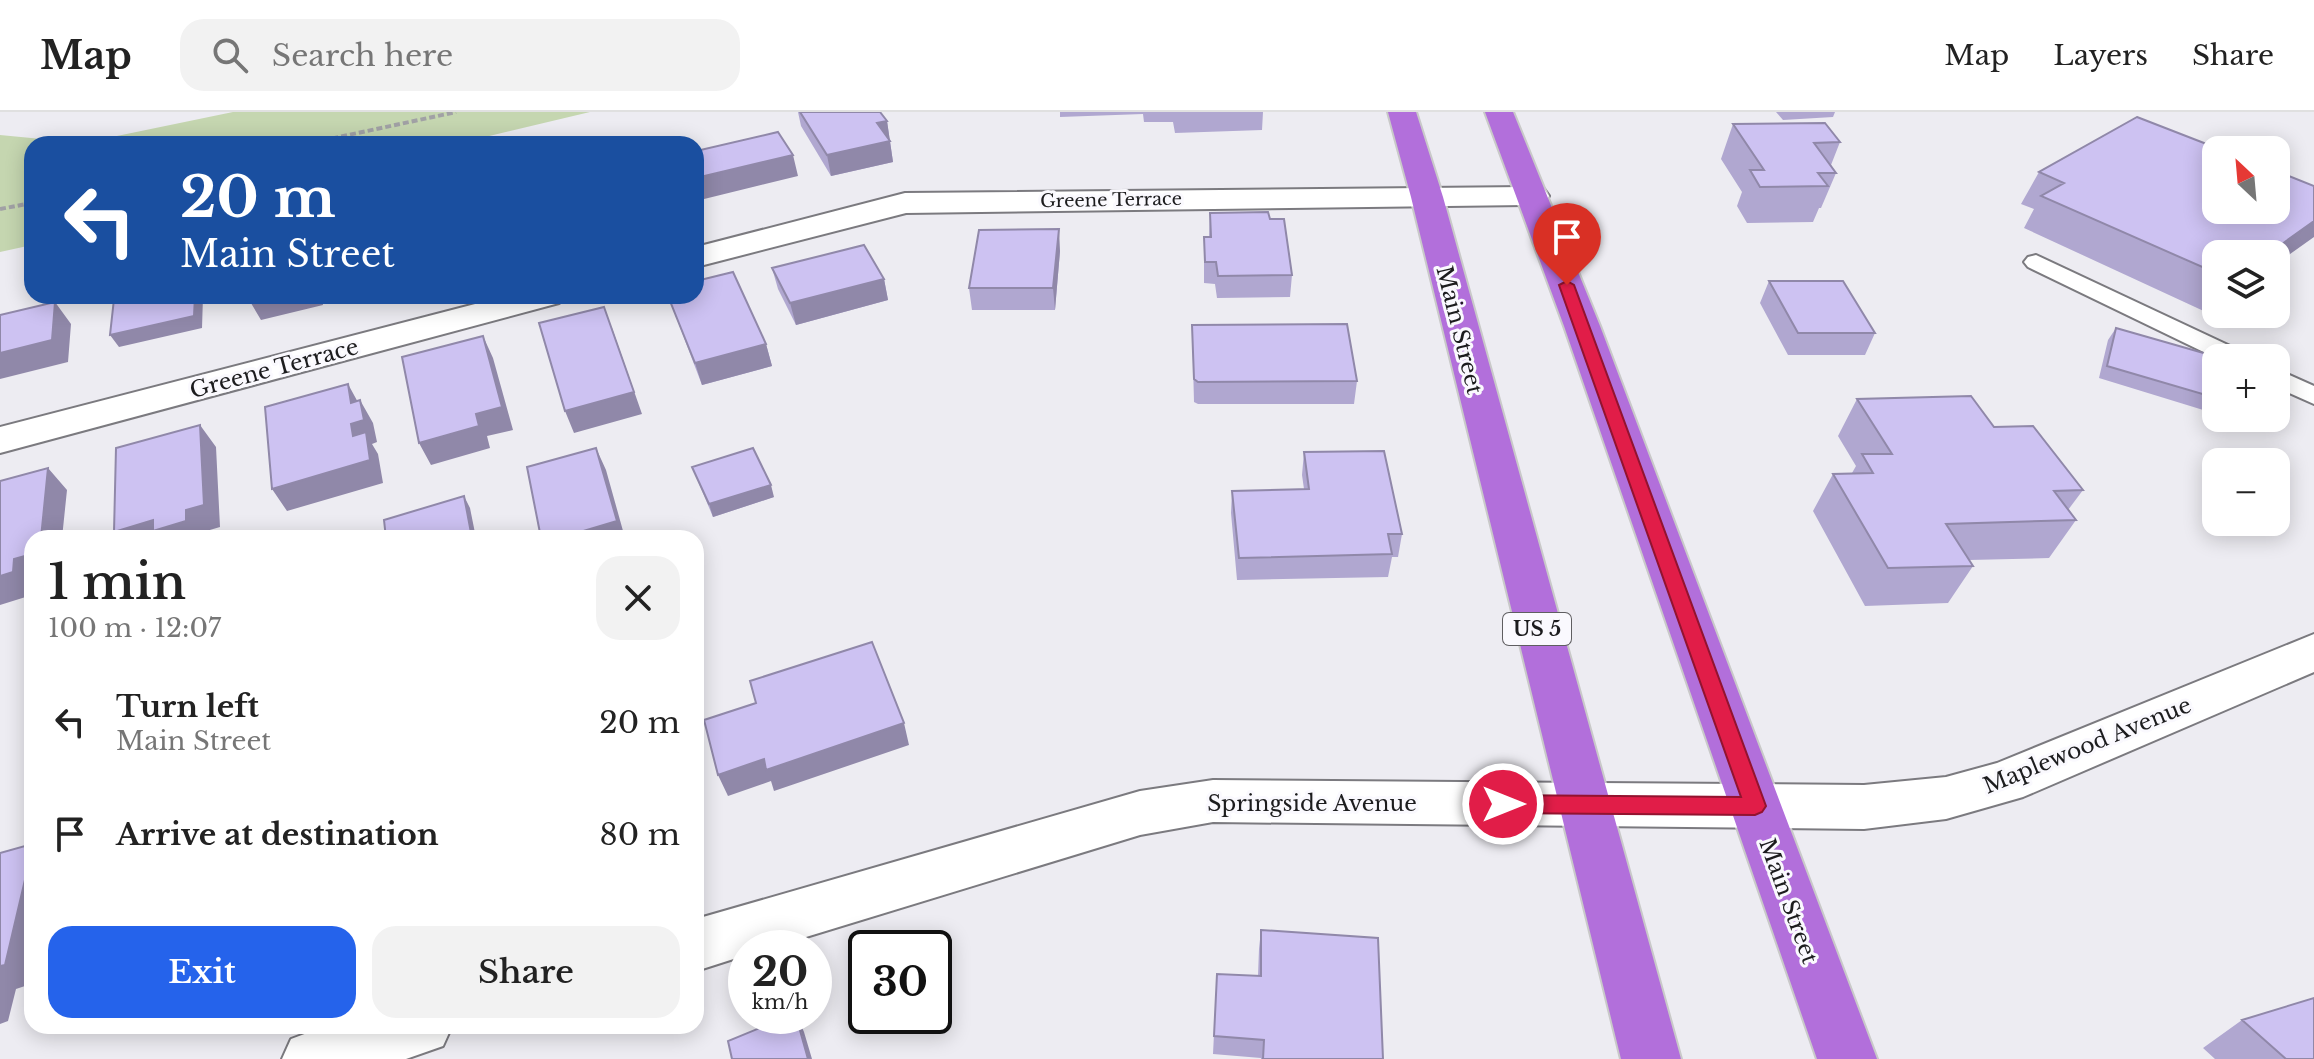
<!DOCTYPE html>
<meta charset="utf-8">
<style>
:root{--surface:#fff;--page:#f2f2f2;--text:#222;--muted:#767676;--line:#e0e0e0;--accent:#2563eb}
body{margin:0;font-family:"Libre Baskerville",serif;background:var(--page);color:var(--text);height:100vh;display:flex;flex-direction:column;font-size:30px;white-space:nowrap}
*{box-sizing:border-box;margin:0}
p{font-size:26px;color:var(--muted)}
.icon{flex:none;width:44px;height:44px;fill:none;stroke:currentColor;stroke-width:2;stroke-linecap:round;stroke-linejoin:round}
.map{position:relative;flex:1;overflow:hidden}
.side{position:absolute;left:24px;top:418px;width:680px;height:504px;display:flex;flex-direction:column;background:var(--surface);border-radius:24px;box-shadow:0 4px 20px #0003}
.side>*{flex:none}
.top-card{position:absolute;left:24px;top:24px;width:680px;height:168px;border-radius:24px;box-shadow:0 4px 20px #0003;background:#1a4fa0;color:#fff;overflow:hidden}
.needle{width:52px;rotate:334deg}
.buttons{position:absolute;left:2202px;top:24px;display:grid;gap:16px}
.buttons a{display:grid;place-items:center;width:88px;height:88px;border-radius:16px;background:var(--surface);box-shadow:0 4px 20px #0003;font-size:40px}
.speed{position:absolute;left:728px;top:818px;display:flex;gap:16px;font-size:40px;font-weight:700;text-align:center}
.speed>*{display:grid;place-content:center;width:104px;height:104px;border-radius:50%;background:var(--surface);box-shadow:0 4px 20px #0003;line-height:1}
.speed small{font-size:20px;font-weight:400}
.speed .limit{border:4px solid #111;border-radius:12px;background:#fff;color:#111}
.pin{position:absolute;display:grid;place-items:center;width:68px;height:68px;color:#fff;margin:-82px -34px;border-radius:50% 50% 50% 0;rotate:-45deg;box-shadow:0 0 8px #0007}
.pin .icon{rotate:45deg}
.me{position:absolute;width:88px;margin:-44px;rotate:90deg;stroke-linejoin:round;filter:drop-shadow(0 0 6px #0008)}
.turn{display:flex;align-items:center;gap:28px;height:168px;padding:0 24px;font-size:36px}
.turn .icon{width:104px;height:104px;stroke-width:2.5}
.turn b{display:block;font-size:56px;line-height:68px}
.round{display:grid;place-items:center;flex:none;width:84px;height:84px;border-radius:24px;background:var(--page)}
.overview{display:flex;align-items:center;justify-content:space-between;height:136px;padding:0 24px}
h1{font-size:48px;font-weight:600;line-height:60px}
.button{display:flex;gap:16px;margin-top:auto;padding:16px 24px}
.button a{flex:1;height:92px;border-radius:24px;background:var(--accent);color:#fff;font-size:32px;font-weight:600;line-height:92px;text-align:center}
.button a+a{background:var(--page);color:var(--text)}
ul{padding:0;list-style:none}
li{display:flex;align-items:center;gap:24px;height:112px;padding:0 24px}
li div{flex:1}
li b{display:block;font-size:30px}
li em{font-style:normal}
header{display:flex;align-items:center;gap:48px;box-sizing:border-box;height:112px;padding:0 40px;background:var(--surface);border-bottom:2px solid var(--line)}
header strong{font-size:38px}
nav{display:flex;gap:44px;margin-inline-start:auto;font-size:28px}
.search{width:560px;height:72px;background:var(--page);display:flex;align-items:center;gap:20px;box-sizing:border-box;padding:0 28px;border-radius:24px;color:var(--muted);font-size:30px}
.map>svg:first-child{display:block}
.green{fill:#c5d6b0}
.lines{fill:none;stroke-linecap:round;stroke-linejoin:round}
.lane-casing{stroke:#7b7a7f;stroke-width:4}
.street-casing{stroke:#7b7a7f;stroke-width:4}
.highway-casing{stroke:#c9c9c9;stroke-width:4}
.path{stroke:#a1a1a5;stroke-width:4;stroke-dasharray:6 3;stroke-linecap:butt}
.lane{fill:#fff;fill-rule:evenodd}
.street{fill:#fff;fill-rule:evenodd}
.highway{fill:#b26fdb;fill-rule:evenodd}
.wall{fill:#b0a7d0}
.shaded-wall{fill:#9088a9}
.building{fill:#cdc2f2;stroke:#9088a9;stroke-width:2}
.route{fill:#e11d48;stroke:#92132f;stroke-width:2}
.labels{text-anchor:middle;stroke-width:6;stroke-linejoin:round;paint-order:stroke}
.far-street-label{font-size:18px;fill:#1c1c1e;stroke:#faf9fe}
.shield{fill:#faf9fe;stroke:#5f5e61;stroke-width:2}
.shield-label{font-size:20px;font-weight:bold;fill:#1c1c1e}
.street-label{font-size:22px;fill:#1c1c1e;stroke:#faf9fe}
</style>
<header>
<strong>Map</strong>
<div class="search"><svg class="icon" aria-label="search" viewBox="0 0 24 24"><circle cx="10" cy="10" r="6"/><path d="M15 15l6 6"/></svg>Search here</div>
<nav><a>Map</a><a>Layers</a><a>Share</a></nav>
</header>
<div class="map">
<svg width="2314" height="947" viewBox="0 0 2314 947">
<rect width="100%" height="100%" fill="#edecf2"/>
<path class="green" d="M233,0H590L456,32H32V133L0,140V23L83,31Z"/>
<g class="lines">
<g class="lane-casing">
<path id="lane" d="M2036,143L2245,241L2249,246H2216L2028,155L2024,150L2028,145Z
M2276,257L2314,274V292L2276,275Z"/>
</g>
<g class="street-casing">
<path id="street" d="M1533,75L1544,77L1549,84L1544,91L1533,93L906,101L696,155V135L905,81Z
M506,184H564L559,191L0,341V315Z
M2314,522V560L2023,685L1946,707L1864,717L1213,710L1140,723L770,836H746V843L696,859V807L1140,679L1213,668L1864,673L1946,665L1997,651Z
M326,914H452L443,934L406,947H282L291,927Z"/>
</g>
<g class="highway-casing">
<path id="highway" d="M1388,0H1416L1443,85L1681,947H1621L1411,85Z
M1485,0H1513L1600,214L1877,947H1817L1564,214Z"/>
</g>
<path class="path" d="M306,32L456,0
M0,97L32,91"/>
<use href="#lane" class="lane"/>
<use href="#street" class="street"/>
<use href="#highway" class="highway"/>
</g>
<path class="wall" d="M798,0H880L887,9L893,50L831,64L801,14Z
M1060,0H1263L1262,18L1175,21L1173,10H1144L1143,2L1060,5Z
M1776,0H1835L1833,5L1783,8Z
M1733,12L1840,30L1831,53L1836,61L1821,96H1819L1813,110L1747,111L1737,94L1742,80L1721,47Z
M2039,60L2216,142V195L2208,201L2024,116L2034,97L2021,92Z
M1210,101L1270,107L1292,163L1290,185L1217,186L1215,172L1204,171V125H1209Z
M1060,139L1055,198H972L969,176Z
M772,156L884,167L888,188L796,213L778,177Z
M1769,169L1875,221L1865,243H1788L1760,191Z
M668,184L766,232L772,254L702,273Z
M1192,213L1357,269L1354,292H1198L1194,290Z
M2116,216L2216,246V297L2213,301L2099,266L2108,228Z
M1857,287L1994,315L2083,378L2068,398L2076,408L2049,446L1969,448L1973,454L1948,491L1865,494L1813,399L1833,362L1852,361L1856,354L1838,324Z
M1304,340L1402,422L1398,445H1392L1388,465L1237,468L1231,401L1232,379L1304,377L1302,363Z
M692,355L774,385L713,405Z
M1261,818L1383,947H1261V946L1213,942L1217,862L1258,864L1259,837Z
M2242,908L2314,947H2215L2203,936Z"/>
<path class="shaded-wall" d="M887,9L893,50L831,64L827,43L877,11Z
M793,43L798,64L696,89V66Z
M2314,109V125L2276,152V142H2268Z
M1059,117L1060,139L1055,198L1053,176Z
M884,167L888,188L796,213L790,191Z
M195,184H203L202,216L119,235L110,223Z
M257,184H333L322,187L323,193L261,208L248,186Z
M2216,189V195L2208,201Z
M55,190L71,212L68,250L0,267V241Z
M612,216L642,302L574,321L565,299Z
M483,224L493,246L513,318L487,324L490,336L431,353L419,331L476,302Z
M766,232L772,254L702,273L695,251Z
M348,272L360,294V288L373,311L377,330L372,332L378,342L383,371L287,399L272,377L353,324L351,312V291Z
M200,313L216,335L220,415L203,420V426H119L114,420L186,398Z
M596,336L606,358L625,426H560Z
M48,356L67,378L62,426H41Z
M771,373L774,385L713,405L709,392Z
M464,384L470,396L476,426H472Z
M32,442V483L0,493V464L14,447Z
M904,611L909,633L774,679L771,669L728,684L718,663L764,647Z
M32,738V869L31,872L16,877L8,909L0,912V854Z
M797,904L804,920L812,947H808Z"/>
<path class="building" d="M800,0H880L887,9L877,11L890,29L827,43Z
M2137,5L2222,38H2216V98H2276V59L2314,74V109L2268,142H2216V161L2041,84L2064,71L2039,60Z
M1825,11L1840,30L1814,31L1836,61H1818L1828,74L1760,75L1750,58H1764L1733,12Z
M778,20L793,43L696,66V39Z
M652,28L654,32H631Z
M1268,100L1270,107H1284L1292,163L1218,164L1216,150H1205L1204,125H1211L1210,101Z
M1059,117L1053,176H969L979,118Z
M864,133L884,167L790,191L772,156Z
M733,160L766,232L695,251L668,184H696V169Z
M1769,169H1843L1875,221H1798Z
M130,184H195L194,204L110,223L114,187Z
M55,190L52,228L0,241V203Z
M604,195L634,280L565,299L539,211Z
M1347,212L1357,269L1198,270L1194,267L1192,213Z
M2116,216L2221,246H2216V286L2107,254Z
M483,224L502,295L476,302L479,314L419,331L402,245Z
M348,272L351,291L360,288L364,308L351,312L353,324L366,320L370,348L272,377L265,295Z
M1971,284L1994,315L2033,314L2083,378L2054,379L2076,408L1946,412L1973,454L1888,456L1833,362L1873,361L1862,342H1892L1857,287Z
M200,313L204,393L186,398V409L153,419V408L114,420L116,336Z
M596,336L617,409L560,426H541L527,355Z
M753,336L771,373L709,392L692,355Z
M1384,339L1402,422H1388L1392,442L1239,446L1232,379L1309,377L1304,340Z
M48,356L41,426H32V442L14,447L13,460L0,464V369Z
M464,384L472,426H386L384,408Z
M872,530L904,611L766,658L764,647L718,663L704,608L756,591L750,569Z
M32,732V738L5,853L0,854V741Z
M1261,818L1378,826L1383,947H1263L1264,928L1214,924L1217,862L1261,864Z
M2314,886V947H2286L2242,908Z
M789,904H796L808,947H732L728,929Z"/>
<path class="route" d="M1567,169L1574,173L1766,694L1762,700L1755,703L1503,701L1496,698L1492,692L1496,685L1503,683L1741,685L1559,173Z"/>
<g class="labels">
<g class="far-street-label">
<text transform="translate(1111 88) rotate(-1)" y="6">Greene Terrace</text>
</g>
<rect class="shield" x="1503" y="501" width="68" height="32" rx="6"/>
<g class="shield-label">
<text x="1537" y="524">US 5</text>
</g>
<g class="street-label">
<text transform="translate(1460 218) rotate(76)" y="8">Main Street</text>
<text transform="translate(274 256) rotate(-15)" y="8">Greene Terrace</text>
<text transform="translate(2087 633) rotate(-22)" y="8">Maplewood Avenue</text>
<text x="1312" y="699">Springside Avenue</text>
<text transform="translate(1789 789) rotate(70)" y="8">Main Street</text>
</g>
</g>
</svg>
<div class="buttons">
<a><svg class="needle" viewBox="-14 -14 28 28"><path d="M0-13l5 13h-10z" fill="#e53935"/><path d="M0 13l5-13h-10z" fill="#767676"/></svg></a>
<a><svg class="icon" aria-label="layers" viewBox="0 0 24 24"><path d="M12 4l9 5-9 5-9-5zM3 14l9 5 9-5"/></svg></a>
<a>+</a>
<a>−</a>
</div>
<div class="speed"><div>20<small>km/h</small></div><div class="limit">30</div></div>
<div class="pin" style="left:1567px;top:173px;background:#d93025"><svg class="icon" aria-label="arrive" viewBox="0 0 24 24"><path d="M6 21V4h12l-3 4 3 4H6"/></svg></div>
<svg class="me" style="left:1503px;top:692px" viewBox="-20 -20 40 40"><circle r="17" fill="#e11d48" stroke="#fff" stroke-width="3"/><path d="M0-11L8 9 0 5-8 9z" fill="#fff"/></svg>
<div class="top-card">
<div class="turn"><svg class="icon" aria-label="left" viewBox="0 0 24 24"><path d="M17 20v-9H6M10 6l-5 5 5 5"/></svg><div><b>20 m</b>Main Street</div></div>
</div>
<section class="side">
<div class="overview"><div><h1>1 min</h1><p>100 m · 12:07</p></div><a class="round"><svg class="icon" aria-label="close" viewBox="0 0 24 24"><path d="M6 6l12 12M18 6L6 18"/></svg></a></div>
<ul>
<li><svg class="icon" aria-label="left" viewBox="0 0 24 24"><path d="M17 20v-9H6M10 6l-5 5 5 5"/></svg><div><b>Turn left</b><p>Main Street</p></div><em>20 m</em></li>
<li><svg class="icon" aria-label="arrive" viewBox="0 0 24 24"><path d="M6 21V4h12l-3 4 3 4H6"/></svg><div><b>Arrive at destination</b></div><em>80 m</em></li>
</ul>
<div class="button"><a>Exit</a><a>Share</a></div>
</section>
</div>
